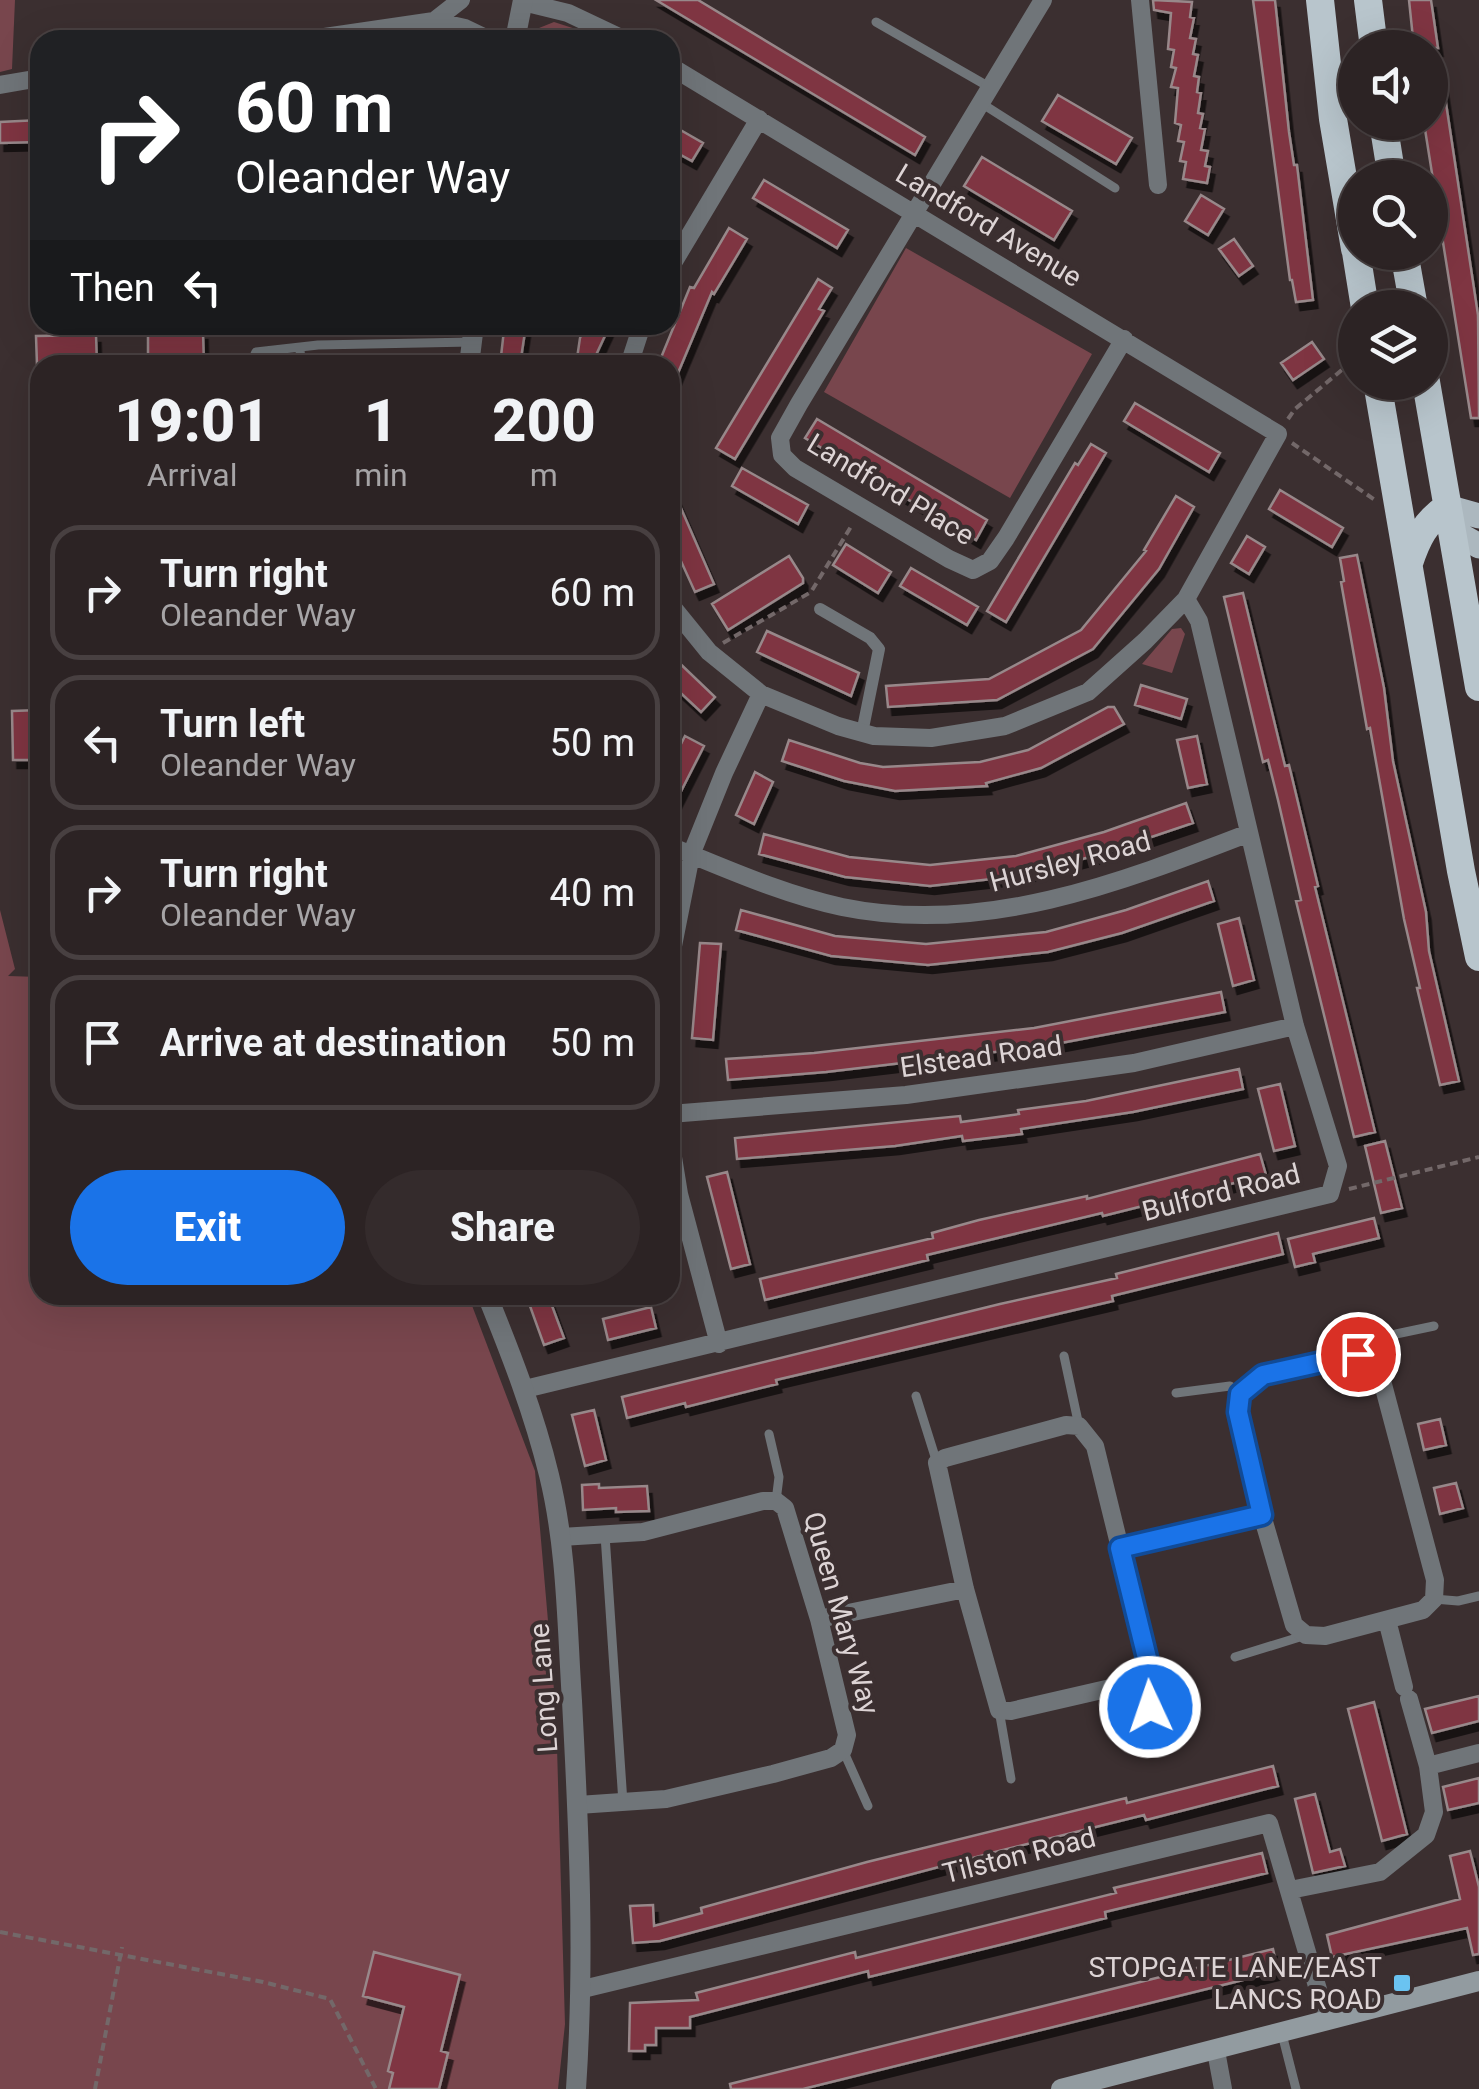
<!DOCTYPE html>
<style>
:root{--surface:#2c2324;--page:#342b2c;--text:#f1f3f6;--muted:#a6a4a6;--line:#484041;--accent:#1a73e8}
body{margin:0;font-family:Roboto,sans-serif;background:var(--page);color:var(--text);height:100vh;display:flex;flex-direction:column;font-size:38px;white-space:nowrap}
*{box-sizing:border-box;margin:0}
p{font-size:32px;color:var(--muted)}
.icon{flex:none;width:55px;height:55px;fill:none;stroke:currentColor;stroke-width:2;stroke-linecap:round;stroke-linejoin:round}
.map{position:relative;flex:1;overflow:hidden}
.details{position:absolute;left:30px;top:355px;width:650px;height:950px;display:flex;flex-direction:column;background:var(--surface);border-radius:30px;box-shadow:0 10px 40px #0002,0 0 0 2px var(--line)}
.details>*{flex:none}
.guide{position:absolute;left:30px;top:30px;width:650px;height:305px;border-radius:30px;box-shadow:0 10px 40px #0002,0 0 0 2px var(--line);background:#202124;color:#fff;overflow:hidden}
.tools{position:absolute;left:1338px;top:30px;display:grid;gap:20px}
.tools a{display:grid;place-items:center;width:110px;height:110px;border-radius:50%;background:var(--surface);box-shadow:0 10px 40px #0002,0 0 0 2px var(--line);font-size:50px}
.pin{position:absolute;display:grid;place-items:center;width:85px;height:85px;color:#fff;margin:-42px;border:5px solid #fff;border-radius:50%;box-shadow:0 2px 10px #0007}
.me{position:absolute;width:110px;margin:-55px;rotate:357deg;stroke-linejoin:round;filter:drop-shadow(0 0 8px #0008)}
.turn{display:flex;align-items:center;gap:35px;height:210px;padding:0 40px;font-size:45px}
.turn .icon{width:130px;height:130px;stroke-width:2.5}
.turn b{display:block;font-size:70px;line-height:85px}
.then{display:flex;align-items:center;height:95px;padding:0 40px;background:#0003;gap:20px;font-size:38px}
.eta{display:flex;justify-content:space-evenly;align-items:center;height:170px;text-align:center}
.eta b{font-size:60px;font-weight:800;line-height:70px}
.primary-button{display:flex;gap:20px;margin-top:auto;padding:20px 40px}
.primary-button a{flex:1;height:115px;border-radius:60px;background:var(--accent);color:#fff;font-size:40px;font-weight:800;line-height:115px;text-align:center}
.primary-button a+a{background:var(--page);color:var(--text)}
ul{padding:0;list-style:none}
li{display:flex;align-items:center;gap:30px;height:135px;margin:0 20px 15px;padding:0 20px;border:5px solid var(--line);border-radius:30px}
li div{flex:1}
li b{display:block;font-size:38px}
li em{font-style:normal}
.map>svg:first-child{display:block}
.green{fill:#78464d}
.building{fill:#7f3442;stroke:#98888a;stroke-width:2.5;filter:url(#shadow)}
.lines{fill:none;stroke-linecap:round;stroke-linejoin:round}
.path{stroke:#736869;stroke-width:4;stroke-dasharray:8 5;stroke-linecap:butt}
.service{stroke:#707579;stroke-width:9}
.pedestrian{stroke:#707579;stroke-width:12}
.minor{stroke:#707579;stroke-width:18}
.tertiary{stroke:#707579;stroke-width:20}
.secondary{stroke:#929ba0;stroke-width:20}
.primary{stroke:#acb8bf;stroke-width:25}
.trunk{stroke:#b8c5cc;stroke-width:28}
.route-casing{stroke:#114b97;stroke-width:25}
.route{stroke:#1a73e8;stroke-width:18}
.poi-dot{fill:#6ac3f1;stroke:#3b2f30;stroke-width:4}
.labels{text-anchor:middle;stroke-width:8;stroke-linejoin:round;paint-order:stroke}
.street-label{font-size:28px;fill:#ddd4d5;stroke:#3b2f30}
.poi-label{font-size:28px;fill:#ddd4d5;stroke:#3b2f30;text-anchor:end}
</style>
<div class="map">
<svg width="1479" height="2089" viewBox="0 0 1479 2089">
<defs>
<filter id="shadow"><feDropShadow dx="4.5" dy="8" stdDeviation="0" flood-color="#0009"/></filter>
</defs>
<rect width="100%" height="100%" fill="#3b2f30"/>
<path class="green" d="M0,0H15L12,69L0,72Z
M554,22L585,32L583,40H537L539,28Z
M906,248L1092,354L1010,498L824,392Z
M1181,628L1185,634L1172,673L1142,664L1172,629Z
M0,910L15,969L8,976L40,977V1295H468L535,1471L556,1713L565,2024L558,2089H0Z"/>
<path class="building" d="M656,0H698L925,137L915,155Z
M1153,0L1192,2L1190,17L1194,18L1190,38L1196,39L1193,54L1198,55L1194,76L1199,77L1197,92L1201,93L1198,113L1203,114L1200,128L1205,129L1201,150L1208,151L1205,166L1210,167L1207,183L1183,179L1186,162L1180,161L1184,142L1178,141L1181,125L1175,123L1178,88L1171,87L1176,68L1171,67L1174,50L1168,49L1171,13L1154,10Z
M1253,0H1275L1289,132L1294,165H1297L1313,300L1296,302L1292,280H1290Z
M1409,0H1431L1438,48H1414Z
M1430,57H1439L1478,315L1479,418H1471L1424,123L1430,122Z
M1058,95L1132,138L1116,164L1042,121Z
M40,120V142L0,143V122Z
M670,124L703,143L692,161L670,149Z
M982,157L1072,211L1054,240L964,186Z
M764,180L848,230L837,248L753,198Z
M1201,195L1224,209L1208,235L1185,221Z
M729,228L747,239L714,294L712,292L670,392V365H658L690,287L694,288Z
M1234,239L1253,266L1239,276L1219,249Z
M818,279L832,288L819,309L824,311L735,459L716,448Z
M510,325H526L520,365H500L504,330L509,331Z
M586,325H610L597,353L618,358L617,365H576L580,338Z
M203,332L204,365H148V333Z
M96,335L97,365H37L36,336Z
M1312,342L1324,359L1293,380L1281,363Z
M1135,403L1220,453L1209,472L1124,421Z
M817,419L987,520L976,540L805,438Z
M1091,444L1106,453L1006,622L987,611L1075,463L1078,465Z
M742,468L808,505L798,524L732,486Z
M670,483L714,584L695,592L670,537Z
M1280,490L1343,528L1332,547L1269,509Z
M1176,496L1194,507L1159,569L1093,649L997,700L888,707L886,686L989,679L1081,630L1146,551L1144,550Z
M1247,536L1265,547L1249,574L1231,563Z
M846,544L891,572L878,593L833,565Z
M1357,555L1384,688L1393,761L1426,912L1429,951L1459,1081L1440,1085L1417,988H1420L1404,919L1370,728L1367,729L1341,582L1344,581L1340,558Z
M789,556L803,578V583L728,630L712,604Z
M911,568L978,607L967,625L900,586Z
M1243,593L1285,766L1289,765L1318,886L1315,887L1375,1132L1354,1137L1296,901L1301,900L1278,800L1268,760L1263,762L1224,597Z
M767,631L859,673L851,696L757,652Z
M670,654L715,697L701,712L670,683Z
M1141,685L1187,699L1181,719L1135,705Z
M1108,707H1114L1124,724L1041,768L986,783L987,786L895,791L844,781L782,761L789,740L860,763L883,767L980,762L1028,750Z
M40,710V760H13L12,711Z
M685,736L704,746L670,813V766Z
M1197,736L1207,784L1188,788L1177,740Z
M755,772L773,782L754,824L736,815Z
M1186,803L1193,823L1101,854L1019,876L930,886L845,877L759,854L764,834L849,857L930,865L1016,856L1104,832Z
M1208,881L1214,901L1122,933L1048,952L928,965L831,956L736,930L741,910L835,936L926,944L1046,932L1126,910Z
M1239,918L1254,980L1233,986L1218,924Z
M700,943L721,944L713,1040L692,1038Z
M1221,992L1225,1012L1045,1046L826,1072L728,1080L726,1059L814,1053L1034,1028Z
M1239,1069L1243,1089L1133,1112L1021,1129L1022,1134L963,1141L962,1136L895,1146L737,1159L735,1138L960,1116L961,1122L1019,1114L1018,1110L1086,1101Z
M1280,1084L1295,1146L1274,1151L1258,1089Z
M1385,1141L1402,1208L1381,1213L1365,1146Z
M1260,1154L1266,1175L1103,1216L1102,1213L981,1242L927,1255L928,1260L765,1300L760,1279L933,1238L932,1233L979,1220L1087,1196V1199Z
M727,1172L750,1264L731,1269L707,1177Z
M1374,1218L1379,1238L1313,1254L1315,1262L1295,1267L1288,1239Z
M1278,1233L1283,1254L1112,1296L1113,1301L776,1380L777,1384L686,1407L685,1403L627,1418L622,1397L1000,1304L1117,1278L1116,1274Z
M526,1295H548L564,1338L544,1345Z
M651,1307L656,1328L608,1340L603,1319Z
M594,1410L606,1460L585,1466L572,1415Z
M1440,1419L1446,1445L1424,1450L1418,1424Z
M1456,1483L1463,1508L1440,1514L1434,1488Z
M599,1484V1488L647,1486L649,1511L616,1512V1508L583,1510L582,1485Z
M1479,1696V1721L1432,1733L1425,1709Z
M1374,1702L1407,1834L1382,1841L1348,1709Z
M1273,1766L1278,1786L1146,1820L1144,1815L999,1851L660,1941L633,1943L630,1906L653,1905L654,1926L702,1913L701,1908L867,1862L1126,1798L1127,1803Z
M1479,1778V1803L1448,1810L1443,1787Z
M1315,1794L1330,1852L1340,1849L1345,1866L1313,1873L1295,1799Z
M1470,1851L1479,1887V1954L1473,1955L1467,1928L1332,1957L1327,1935L1460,1899L1450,1856Z
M1262,1853L1267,1873L1105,1912L1106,1918L1012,1942L869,1977L868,1971L690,2017V2028H656V2045H645V2051H629L630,2003L698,2000L696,1993L855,1952L856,1958L1116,1893L1114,1888Z
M1273,1949L1278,1971L1235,1982L803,2089H731L730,2084Z
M374,1952L460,1975L441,2051L448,2053L439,2089H389L393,2073L388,2071L404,2007L363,1996Z"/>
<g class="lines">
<path class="path" d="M1288,419L1295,409L1355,359
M1292,443L1375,500
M723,643L811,592L852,525
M1349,1189L1479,1157
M0,1932L263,1982L330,1999L376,2089
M95,2089L122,1947"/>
<path class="service" d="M876,22L991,88
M981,103L1115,188
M300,348L301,365
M250,365L256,352L318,345L472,342
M1064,1356L1079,1426
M1376,1358L1396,1334L1434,1326
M1176,1393L1230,1386L1240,1393
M916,1396L937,1463
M769,1434L779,1477L776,1501
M605,1535L623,1803
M1434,1599L1458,1601L1479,1596
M1235,1657L1303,1636
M1141,1675L1160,1739
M999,1710L1011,1779
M843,1750L868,1806
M1282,2034L1296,2089"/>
<path class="pedestrian" d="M820,609L870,638L879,649L862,733"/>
<path class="minor" d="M461,0L434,21L465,28L490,40
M1043,0L799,404L780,438L782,455L795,468L949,559L973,570L990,561L1006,538L1124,339
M1140,0L1158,185
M523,2L568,13L625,40
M304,40L434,21
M670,66L1278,434L1186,599L1145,641L1088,692L1005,726L931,738L874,736L838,726L761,694L709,652L670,604
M0,85L40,78
M670,268L759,119
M629,365L642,325
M670,846C727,869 782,894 842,907C983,936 1120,883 1249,833
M670,961L691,855L724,773L761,694
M670,1114L906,1095L1134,1063L1295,1026
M670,1139L679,1194L719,1344
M1358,1354L1376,1358L1435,1580L1434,1599L1423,1610L1325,1636L1306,1635L1294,1625L1262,1515L1238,1412L1240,1394L1263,1375Z
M525,1389L1330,1194L1338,1166L1295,1026L1199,621L1186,599
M1066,1425L1079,1426L1095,1446L1148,1662L1141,1675L1128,1684L1011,1711L999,1710L965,1589L937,1463L945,1458Z
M561,1537L643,1532L763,1501H776L785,1508L819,1619L847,1735L843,1750L831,1758L773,1774L666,1799L578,1805
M1121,1548L1262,1515
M819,1619L965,1589
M1387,1620L1404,1687
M1428,1766L1479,1753
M1290,1890L1380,1872L1426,1835L1434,1812L1428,1766L1409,1699
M583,1989L1269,1823L1327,2020
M1216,2051L1223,2089"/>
<path class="tertiary" d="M515,40L523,0
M469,365L474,325
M487,1295C511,1354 534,1413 549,1475C567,1548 567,1626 572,1701C579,1833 585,1957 576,2089"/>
<path class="secondary" d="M1061,2089L1479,1981"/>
<path class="primary" d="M1447,507L1479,516
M1451,530L1479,546"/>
<path class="trunk" d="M1320,0L1333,119L1355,249
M1368,0L1374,48
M1383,122L1392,178
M1356,252L1365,308
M1404,252L1414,308
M1377,382L1461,871L1479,957
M1426,382L1479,687
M1409,563C1417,539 1425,522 1447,507"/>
</g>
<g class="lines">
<g class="route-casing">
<path id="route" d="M1150,1707L1141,1675L1148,1662L1120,1548L1262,1515L1238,1412L1240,1394L1263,1375L1358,1354"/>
</g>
<use href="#route" class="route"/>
</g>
<rect class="poi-dot" x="1392" y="1973" width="20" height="20" rx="5"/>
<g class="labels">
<g class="street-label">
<text transform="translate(989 225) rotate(31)" y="10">Landford Avenue</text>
<text transform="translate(891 489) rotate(31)" y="10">Landford Place</text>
<text transform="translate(1070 861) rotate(-15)" y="10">Hursley Road</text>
<text transform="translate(981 1056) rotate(-8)" y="10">Elstead Road</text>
<text transform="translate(1221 1192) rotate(-14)" y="10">Bulford Road</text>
<text transform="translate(842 1613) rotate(74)" y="10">Queen Mary Way</text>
<text transform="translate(543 1688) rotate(-94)" y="10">Long Lane</text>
<text transform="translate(1019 1855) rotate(-14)" y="10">Tilston Road</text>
</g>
<g class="poi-label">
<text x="1382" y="1977">STOPGATE LANE/EAST<tspan x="1382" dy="32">LANCS ROAD</tspan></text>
</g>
</g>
</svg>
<div class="tools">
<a><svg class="icon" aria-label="sound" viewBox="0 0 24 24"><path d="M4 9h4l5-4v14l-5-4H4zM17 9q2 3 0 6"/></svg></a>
<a><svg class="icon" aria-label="search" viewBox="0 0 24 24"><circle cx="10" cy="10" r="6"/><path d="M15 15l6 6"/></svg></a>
<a><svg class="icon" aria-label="layers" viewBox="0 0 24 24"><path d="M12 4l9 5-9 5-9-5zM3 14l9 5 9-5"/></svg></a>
</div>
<div class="pin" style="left:1358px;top:1354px;background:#d93025"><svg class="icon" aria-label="arrive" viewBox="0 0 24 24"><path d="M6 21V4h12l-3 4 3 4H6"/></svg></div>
<svg class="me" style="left:1150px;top:1707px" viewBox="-20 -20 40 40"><circle r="17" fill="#1a73e8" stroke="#fff" stroke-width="3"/><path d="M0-11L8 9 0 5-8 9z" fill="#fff"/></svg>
<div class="guide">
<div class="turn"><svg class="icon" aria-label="right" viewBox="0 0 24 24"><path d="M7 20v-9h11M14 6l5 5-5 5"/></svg><div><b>60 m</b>Oleander Way</div></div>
<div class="then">Then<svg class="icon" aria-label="left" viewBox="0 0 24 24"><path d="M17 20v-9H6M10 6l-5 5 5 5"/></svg></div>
</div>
<section class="details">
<div class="eta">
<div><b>19:01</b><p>Arrival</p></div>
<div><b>1</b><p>min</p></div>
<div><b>200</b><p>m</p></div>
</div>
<ul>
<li><svg class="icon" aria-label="right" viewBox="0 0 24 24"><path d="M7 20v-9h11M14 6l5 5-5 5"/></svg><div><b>Turn right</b><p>Oleander Way</p></div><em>60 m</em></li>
<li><svg class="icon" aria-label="left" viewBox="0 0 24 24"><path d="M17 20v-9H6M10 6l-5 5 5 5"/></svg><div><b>Turn left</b><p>Oleander Way</p></div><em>50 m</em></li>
<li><svg class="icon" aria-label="right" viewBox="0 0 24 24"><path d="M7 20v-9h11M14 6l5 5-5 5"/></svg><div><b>Turn right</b><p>Oleander Way</p></div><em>40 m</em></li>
<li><svg class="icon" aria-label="arrive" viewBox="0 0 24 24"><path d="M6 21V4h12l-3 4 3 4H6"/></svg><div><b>Arrive at destination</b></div><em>50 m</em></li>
</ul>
<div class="primary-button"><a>Exit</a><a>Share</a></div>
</section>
</div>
